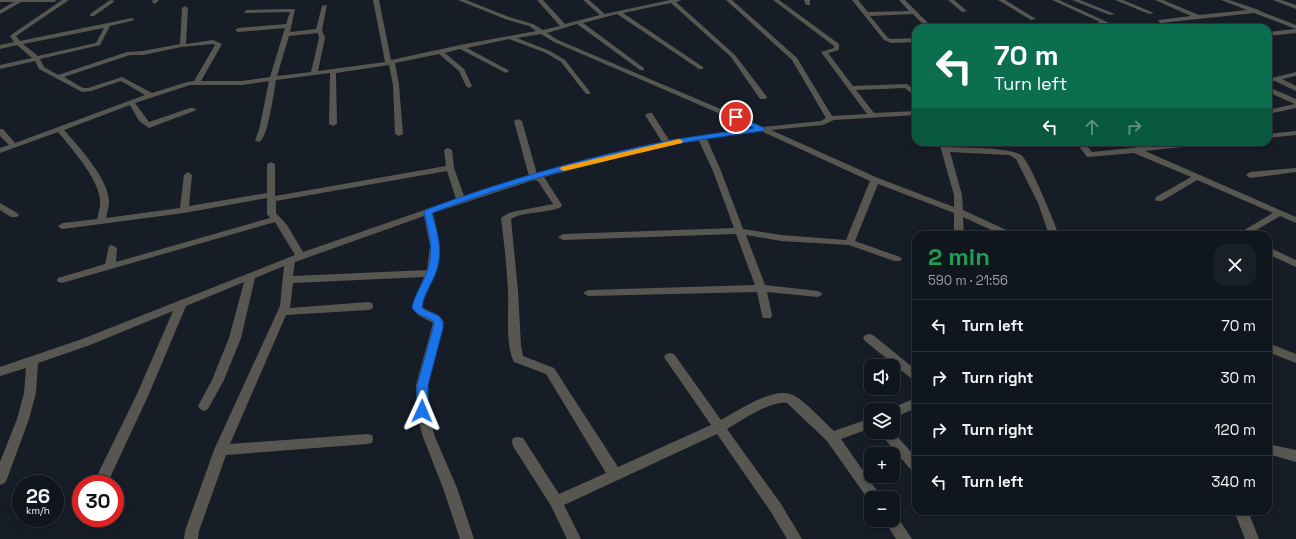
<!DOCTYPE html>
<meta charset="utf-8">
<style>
:root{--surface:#10161d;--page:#191f26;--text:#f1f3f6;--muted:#9c9fa4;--line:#30353b}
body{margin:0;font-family:"Space Grotesk",sans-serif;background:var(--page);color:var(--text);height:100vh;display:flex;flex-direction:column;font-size:15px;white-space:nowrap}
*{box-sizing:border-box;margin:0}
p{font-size:13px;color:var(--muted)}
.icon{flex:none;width:22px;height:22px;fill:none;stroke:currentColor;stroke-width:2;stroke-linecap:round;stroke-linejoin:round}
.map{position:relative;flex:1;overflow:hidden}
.panel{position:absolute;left:912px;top:231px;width:360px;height:284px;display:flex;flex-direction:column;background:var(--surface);border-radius:12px;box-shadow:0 2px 6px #0003,0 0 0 1px var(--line)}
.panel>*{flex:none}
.banner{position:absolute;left:912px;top:24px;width:360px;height:122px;border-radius:12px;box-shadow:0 2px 6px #0003,0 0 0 1px var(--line);background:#0b6e4f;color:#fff;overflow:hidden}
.controls{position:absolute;left:864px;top:359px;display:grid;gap:8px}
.controls a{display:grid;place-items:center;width:36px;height:36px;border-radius:8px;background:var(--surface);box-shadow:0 2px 6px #0003,0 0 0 1px var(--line);font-size:20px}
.speed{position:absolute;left:12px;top:475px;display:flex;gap:8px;font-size:20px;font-weight:700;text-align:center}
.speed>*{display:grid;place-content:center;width:52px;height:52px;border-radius:50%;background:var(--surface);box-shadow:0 2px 6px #0003,0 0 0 1px var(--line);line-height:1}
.speed small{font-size:10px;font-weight:400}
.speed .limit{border:6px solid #d22;background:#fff;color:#111}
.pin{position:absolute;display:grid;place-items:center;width:34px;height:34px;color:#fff;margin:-17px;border:2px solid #fff;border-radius:50%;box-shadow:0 1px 4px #0007}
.me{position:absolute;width:44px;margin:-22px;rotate:1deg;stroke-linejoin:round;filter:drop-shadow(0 0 3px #0008)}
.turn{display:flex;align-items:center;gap:14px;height:84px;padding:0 16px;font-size:18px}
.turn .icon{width:52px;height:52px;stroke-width:2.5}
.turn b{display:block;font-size:28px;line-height:34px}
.lanes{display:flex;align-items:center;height:38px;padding:0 16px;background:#0003;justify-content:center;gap:20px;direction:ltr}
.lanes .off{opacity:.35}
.round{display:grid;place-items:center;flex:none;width:42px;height:42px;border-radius:12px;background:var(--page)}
.head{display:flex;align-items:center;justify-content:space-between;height:68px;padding:0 16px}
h1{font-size:24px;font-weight:700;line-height:30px;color:#1e9e55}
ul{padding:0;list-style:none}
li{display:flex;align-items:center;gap:12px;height:52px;padding:0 16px;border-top:1px solid var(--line)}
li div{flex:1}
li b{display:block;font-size:15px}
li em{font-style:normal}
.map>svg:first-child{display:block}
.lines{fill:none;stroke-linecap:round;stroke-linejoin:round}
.minor{fill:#585651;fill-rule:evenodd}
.route{fill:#1a73e8;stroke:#114b97}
.slow{fill:#f59e0b}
</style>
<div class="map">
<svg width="1296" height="539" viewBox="0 0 1296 539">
<rect width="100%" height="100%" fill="#161d27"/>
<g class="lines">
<path class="minor" d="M0,0H57L54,2H21L0,14V10L14,2H0Z
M62,0H69L16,36L20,41L132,18L135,20L110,26L100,45L40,59L44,67L58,75L127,52L143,51L180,44L182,8L185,6L188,8L186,44L213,40L222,44L201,81H242L270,77L285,28L238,32L235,30L238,28L286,24L290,12L245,13L244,12L247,10L295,9L290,32L316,29L322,6L327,5L322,30L325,38L318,71L385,62L373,0H379L391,60L460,45L536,31L529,26L505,19L458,0H466L509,17L533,24L543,30L560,26L537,0H543L565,24L600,15L583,0H589L605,14L670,0H682L676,2L735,55L767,97L766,99H760L731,57L671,3L623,13L703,67V69H699L617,14L583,23L644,68V70H640L577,24L547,33L558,40L763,127L821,121L826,118L792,60L726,0H732L797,58L832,116L867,114L821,52L834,48V46L773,0H779L839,44V50L828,53L853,86L907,84L916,91V97L905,88L856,90L874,113L916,111V115L834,120L823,125L771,130L878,178L954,207V195L939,142H947L948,147C964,148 1009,147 1021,155C1030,161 1054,222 1059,235H1049L1038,203L1016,159L1009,155L950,152L962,195L963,210L1013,233L1015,235H1002L963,217L964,235H954V213L878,184L855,241L900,257L902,259L900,261H894L849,245L781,241L746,235L765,285L818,291L823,294L818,297L767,292L772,315L771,318H763L762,315L757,292L588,296L583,293L588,290L755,285L736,234L563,240L558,237L563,234L734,228L713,171L699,141L667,145L544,177L562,205L561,207C546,214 524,211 511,219L518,291L521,346L523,356L554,368L618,467L711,425L666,360L664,357L666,354L670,353L674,354L721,420C738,411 776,384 795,396C808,404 822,420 834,431L871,418V428L841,439L882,498H871L870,502L827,441L787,403C769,401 743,420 727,429L781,504L802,539H787L771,512L717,434L564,505L581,539H567L551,506L513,446L512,442L513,438L518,437L523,438L559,494L606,473L546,374L514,362C505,345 509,311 508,292C507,267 504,243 501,218L507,214L512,212L553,204L538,181L534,180L433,213C438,234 443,254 435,275C431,285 424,296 422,307L440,317L444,322L428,385V411L435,437L457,488L474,539H460L443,488L423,437L416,411V385L433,323L418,315L412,308L424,277L293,283L290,308L368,302L372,303L373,306L372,309L368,310L286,315L230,444L367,434L372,435L373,439L372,443L367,444L226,455L199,531L198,539H184L185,531L214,450L280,306L284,266L255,278L241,338L224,380L208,409L204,411L200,409L198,406L212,380L229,338L244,282L186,306L149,394L107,484H93L137,394L173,311L90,345L38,363L36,393L29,419L7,479L5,483L0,485V462L17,419L24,393L26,368L0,376V367L82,339L295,255L275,222L62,283L58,282L57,280L58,278L105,264L109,246L112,245L117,248L116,262L270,218L267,214V198L184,213L63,229L60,228L58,226L63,223L97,219C98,214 100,209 100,204C102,182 71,148 58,132L0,153V148L9,145L0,136V129H3L15,143L145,95L121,81L91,91L82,92L39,69L35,61L0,69V65L32,58L17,45L0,49V45L14,42L10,36L11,35ZM104,28L96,43L38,56L23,44ZM318,33L319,38L311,72L277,76L289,36ZM541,34L554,42L753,128L669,140L652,113H649L645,115L662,142L537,174L522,121L518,119L514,121L529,176L464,196L454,168L452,150L448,148L444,150L446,166L275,196V164L271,162L267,164V193L189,206L192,175L188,172L184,175L180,208L106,218C107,213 109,207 109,202C109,179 79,147 64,130L130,105L139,121L149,128L197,110L193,108H190L149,122L135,103L190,85H242L269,81L259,130L255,140L259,142C268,139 274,91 276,80L330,73L329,124L333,126L337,124L336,73L389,65L393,85L395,134L399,136L403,134L399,85L395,63L439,54L459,71L466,86L469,88L472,86L464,69L445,53L460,49L506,73L509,71L508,70L467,48L509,39L546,53L561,62L586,94H590V92L565,60L550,51L517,38ZM213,44L215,45L194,81L187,82L152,93L122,77L88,88H83L64,77L130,55H143L181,47ZM761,131L870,181L846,240L781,235L743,229L721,171L707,139ZM447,171L456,199L303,252L287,225L276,213V201ZM424,216L430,246L427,270L293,276L295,262Z
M110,0L115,1L94,16H90V14Z
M153,0H159L155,4L152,2Z
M804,0H810V5H806Z
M852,0H858L868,12L909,11L899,0H905L933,28H927L913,14L870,16L888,38L892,39L916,38V42L891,43L884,40Z
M948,0H954L967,11L962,12Z
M998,0H1005L1036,19L1031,20Z
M1052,0H1059L1120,28C1114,28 1109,25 1104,25C1094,25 1082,28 1071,28L1100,22Z
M1072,0H1080L1115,14L1110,15Z
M1115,0H1123L1154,13L1149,14Z
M1155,0H1163L1199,15L1247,10L1221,0H1229L1259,10L1260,11L1296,25V29L1254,13L1161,23L1158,21L1159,20L1191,16Z
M1273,0H1281L1296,5V9Z
M1296,29V33L1268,36V32Z
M914,61H916V65L911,63Z
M1296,72V76L1282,79L1296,86V91L1275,81L1268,83V79Z
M1268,87L1296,99V108L1268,114V110L1295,104L1268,92Z
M1296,131V135L1268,138V134Z
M1076,142H1084L1092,152L1188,142H1214L1210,144L1145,151L1296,217V223L1280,216L1248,235H1236L1273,213L1197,180L1162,201H1156L1155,199L1156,197L1191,177L1134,153L1087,157Z
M1296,168V172L1250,178L1246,175L1250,172Z
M0,203L17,213L19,215L17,217H11L0,210Z
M1268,247L1296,260V267L1268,254Z
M869,334L873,335L916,370V380L912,379L865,341L863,338L865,335Z
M1268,343L1296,354V363L1268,352Z
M916,398V408L893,418V410L889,409Z
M879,432H893L916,457V472L911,470Z
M1268,444L1296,450V462L1268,454Z
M1234,511H1248L1259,539H1245Z
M893,514L896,515L912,539H896L884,520H893Z"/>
</g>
<path class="route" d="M736,115L766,129L762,131C730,136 698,139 666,146C587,163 508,184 432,213C438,236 444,252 435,275C430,286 423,296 422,308C432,315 444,312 443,328L428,385V411L426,414L422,415L418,414L416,411L417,385L433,328L434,322C427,316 418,317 412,308C414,296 422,285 426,274C435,251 429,235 424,212L425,210C502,181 587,157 667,141C696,136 725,132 754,128L733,119L732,117Z"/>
<path class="slow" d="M679,139L683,141L682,143L564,171L560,169L561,167Z"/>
</svg>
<div class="controls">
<a><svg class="icon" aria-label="sound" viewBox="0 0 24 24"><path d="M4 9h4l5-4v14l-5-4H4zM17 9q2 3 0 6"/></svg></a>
<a><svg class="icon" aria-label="layers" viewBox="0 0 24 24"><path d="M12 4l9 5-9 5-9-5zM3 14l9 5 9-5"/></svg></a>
<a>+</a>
<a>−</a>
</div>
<div class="speed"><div>26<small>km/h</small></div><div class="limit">30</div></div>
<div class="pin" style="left:736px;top:117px;background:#d93025"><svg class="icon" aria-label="arrive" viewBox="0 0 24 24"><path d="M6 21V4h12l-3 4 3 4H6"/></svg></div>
<svg class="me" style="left:422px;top:411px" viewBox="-20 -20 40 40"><path d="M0-17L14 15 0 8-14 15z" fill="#1a73e8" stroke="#fff" stroke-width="4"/></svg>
<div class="banner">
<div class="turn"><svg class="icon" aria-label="left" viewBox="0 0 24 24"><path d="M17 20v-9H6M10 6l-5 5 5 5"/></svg><div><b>70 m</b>Turn left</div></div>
<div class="lanes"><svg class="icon" aria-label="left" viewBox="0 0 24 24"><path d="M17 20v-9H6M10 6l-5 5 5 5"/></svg><svg class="icon off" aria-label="ahead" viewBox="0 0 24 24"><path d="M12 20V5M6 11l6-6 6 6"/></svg><svg class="icon off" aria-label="right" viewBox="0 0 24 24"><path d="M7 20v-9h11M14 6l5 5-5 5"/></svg></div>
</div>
<section class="panel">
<div class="head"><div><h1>2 min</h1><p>590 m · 21:56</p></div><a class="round"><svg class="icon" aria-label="close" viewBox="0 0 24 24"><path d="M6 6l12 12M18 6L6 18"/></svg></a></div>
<ul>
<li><svg class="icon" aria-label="left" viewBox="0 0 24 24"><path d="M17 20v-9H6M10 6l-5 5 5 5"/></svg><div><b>Turn left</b></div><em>70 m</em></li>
<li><svg class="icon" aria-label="right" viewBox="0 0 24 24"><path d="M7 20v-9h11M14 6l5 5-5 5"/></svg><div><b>Turn right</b></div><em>30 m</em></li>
<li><svg class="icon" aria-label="right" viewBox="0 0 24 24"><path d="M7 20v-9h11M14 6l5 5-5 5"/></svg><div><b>Turn right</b></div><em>120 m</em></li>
<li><svg class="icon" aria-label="left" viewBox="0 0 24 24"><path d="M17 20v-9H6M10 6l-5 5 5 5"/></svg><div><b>Turn left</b></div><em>340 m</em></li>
</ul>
</section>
</div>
